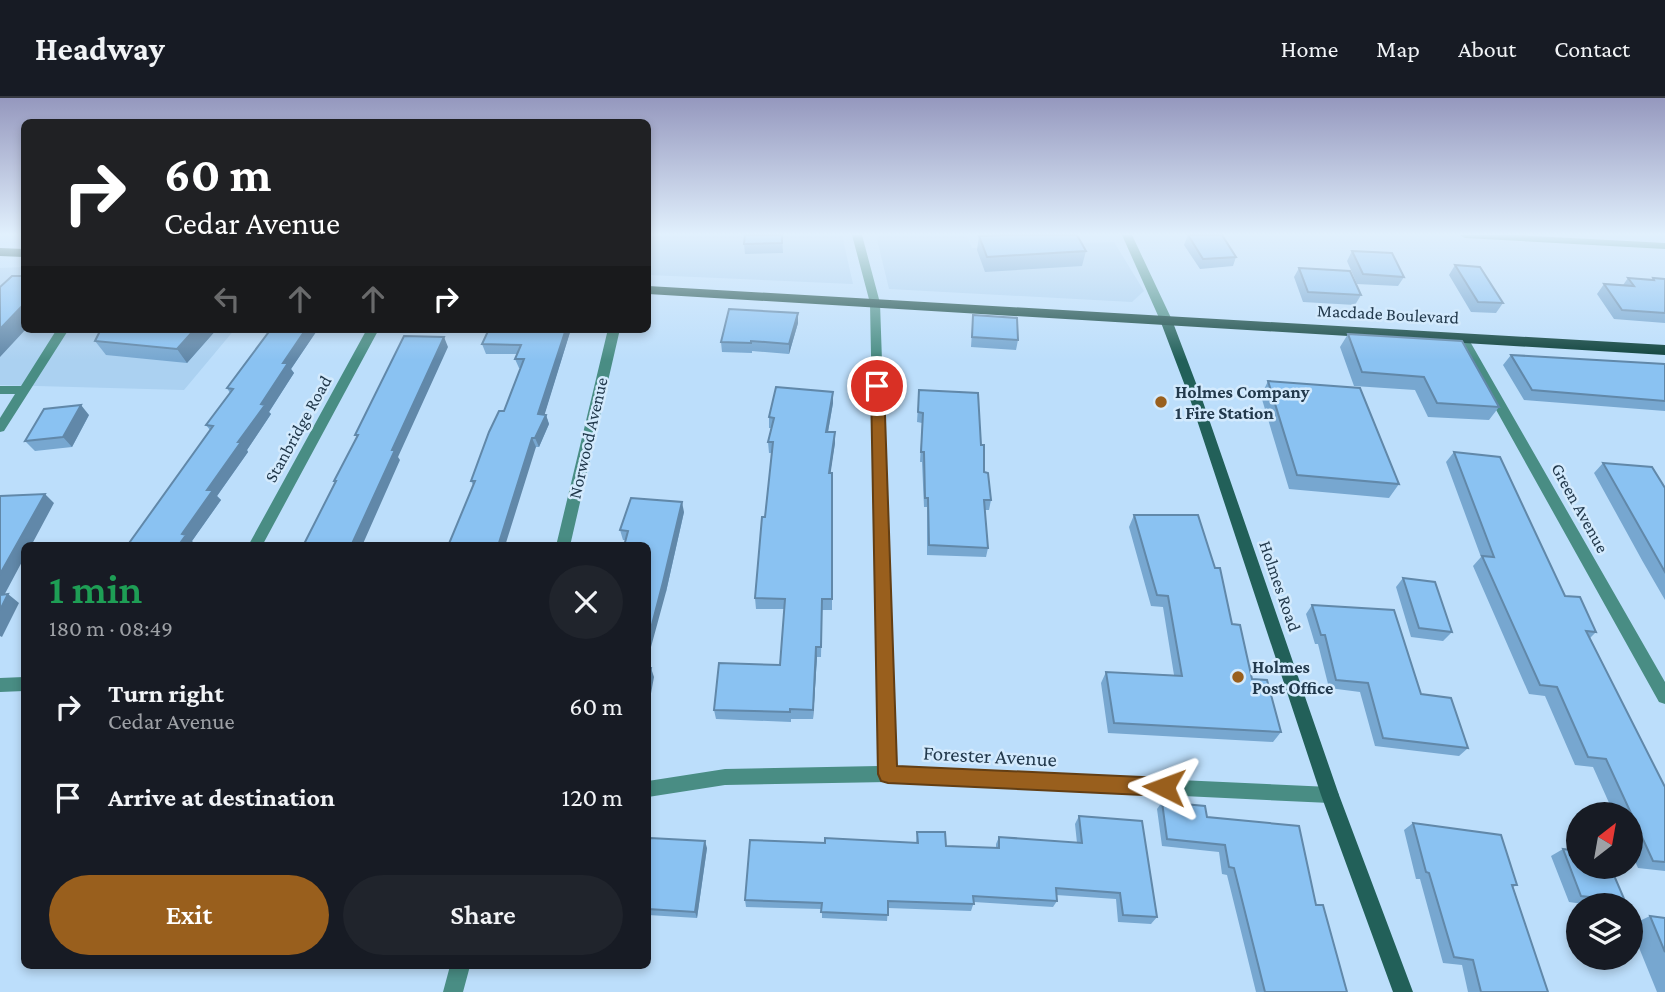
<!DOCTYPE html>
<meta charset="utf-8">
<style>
:root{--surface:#171b24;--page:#20242c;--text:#f1f3f6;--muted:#9ea1a6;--line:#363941;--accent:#995f1d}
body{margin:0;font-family:"Crimson Pro",serif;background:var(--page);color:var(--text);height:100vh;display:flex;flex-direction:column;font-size:26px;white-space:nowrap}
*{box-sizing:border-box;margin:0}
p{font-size:23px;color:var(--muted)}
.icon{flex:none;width:38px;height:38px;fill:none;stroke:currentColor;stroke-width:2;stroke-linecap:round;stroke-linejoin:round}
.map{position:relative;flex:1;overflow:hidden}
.side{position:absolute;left:21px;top:444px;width:630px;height:427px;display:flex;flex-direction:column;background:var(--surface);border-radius:10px;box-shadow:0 4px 10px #0003}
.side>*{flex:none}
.top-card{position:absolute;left:21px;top:21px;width:630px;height:214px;border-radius:10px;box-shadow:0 4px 10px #0003;background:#202124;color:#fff;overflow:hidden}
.needle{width:46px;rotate:31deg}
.fabs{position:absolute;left:1566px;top:704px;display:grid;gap:14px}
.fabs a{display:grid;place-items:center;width:77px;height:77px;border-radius:50%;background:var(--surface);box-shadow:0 4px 10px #0003;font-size:35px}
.pin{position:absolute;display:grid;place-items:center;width:60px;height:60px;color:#fff;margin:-30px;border:4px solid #fff;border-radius:50%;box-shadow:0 2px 7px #0007}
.me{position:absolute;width:77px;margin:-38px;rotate:273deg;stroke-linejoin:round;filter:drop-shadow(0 0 5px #0008)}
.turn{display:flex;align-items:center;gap:24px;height:147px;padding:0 28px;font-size:32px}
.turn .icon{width:91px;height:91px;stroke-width:2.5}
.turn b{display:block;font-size:49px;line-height:60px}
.lanes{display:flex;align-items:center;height:66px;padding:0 28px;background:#0003;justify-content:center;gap:35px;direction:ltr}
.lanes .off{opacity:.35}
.round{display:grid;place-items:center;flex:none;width:74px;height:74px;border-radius:37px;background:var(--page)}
.overview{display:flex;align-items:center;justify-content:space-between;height:119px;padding:0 28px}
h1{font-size:42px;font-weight:600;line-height:52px;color:#1e9e55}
.cta{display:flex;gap:14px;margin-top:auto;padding:14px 28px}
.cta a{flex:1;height:80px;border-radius:42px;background:var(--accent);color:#fff;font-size:28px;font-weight:600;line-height:80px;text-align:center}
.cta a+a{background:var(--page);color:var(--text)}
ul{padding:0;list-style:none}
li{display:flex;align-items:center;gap:21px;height:91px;padding:0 28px}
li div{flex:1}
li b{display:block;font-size:26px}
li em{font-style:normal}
header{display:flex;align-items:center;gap:42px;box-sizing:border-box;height:98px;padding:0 35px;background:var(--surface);border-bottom:2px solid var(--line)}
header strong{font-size:33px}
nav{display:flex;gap:38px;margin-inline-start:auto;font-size:24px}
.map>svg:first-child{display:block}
.built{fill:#abd1f1}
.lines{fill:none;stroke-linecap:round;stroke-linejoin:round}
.street{fill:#498d84;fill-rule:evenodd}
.secondary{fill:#226059;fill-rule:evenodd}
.primary{fill:#0d413b;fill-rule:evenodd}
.wall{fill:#77a7d0}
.shaded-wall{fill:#6188a9}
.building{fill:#8ac2f2;stroke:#6188a9;stroke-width:2}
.route{fill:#995f1d;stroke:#633e13;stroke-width:2}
.poi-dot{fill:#995f1d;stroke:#d3eafd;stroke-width:2.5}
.labels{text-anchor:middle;stroke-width:5;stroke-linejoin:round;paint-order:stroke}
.street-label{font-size:18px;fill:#22394c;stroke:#d3eafd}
.poi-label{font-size:18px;font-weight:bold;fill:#22394c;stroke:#d3eafd;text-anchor:start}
.near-street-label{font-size:21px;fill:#22394c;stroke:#d3eafd}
</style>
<header>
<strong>Headway</strong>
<nav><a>Home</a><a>Map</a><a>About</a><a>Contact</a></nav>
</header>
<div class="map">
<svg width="1665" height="894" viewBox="0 0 1665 894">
<rect width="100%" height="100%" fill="#bcdefb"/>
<path class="built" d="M648,137H842L853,186L648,177Z
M876,137H966L972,150L1114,144L1144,193L1132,204L889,191Z
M24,169V231H235L184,292L0,287V170Z"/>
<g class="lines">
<path class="street" d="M852,137H862L880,205L896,669L1330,689L1336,691L1339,697L1336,703L1330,705L888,684L725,687L648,699V683L725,671L879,668L870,205Z
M1122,137H1132L1172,222L1170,224H1162L1160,222Z
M1460,137H1517L1665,145V151L1465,140Z
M57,231H69L4,333L0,334V320L15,296H0V288H21Z
M367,231H379L262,448H248Z
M608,231H620L570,448H556Z
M1462,236L1468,240L1665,584V606L1659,604L1456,240Z
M24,579V593L0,594V580Z
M450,868H470L463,894H443Z"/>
<path class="secondary" d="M1166,219L1172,222L1202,301L1339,697L1413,894H1393L1321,697L1190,301L1160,222Z"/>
<path class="primary" d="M0,150L24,151V159L0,158Z
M648,188L1665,247V257L648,196Z"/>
</g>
<path class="wall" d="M782,137L783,155L745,156L744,146Z
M1188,137L1236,159L1233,168L1200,171L1184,147Z
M979,138L1086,153L1082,168L985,174L977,152Z
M1352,153L1404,179L1398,188L1357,186L1347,163Z
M1455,167L1503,205L1496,215L1471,214L1449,177Z
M1299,170L1361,197L1355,207L1303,204L1294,179Z
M1628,180L1652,182L1653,180L1665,181V225L1614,221L1597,196L1604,186L1623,187Z
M798,215V225L789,256L752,253V255L722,254L721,244Z
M973,217L1018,242L1016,252L971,249Z
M101,231H217L187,265L106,257L95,243Z
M271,231H318L291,271L294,275L269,314L271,316L247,352L248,354L217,398L221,402L192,443L194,446L193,448H127L210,332L206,327L230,295L227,290Z
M571,231L544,317H546L549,326L539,349H536L473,387L471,383L504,313L521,270H519L515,261L517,256H486L482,246Z
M1348,236L1499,309L1489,322L1428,319L1415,292L1354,288L1340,249Z
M1511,257L1665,266V313L1524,302L1503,267Z
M1268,283L1399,386L1389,400L1289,391L1261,298Z
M919,292L981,347L984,374L991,402L989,412H985L988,450L986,459L927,457V409H924L922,364H920L922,325L917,324Z
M833,294V305L828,334H835V345L830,375H832V512H822L821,559H817L813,621H791V624L716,621L714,612L780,567L784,511H756L755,500L772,355H769L768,344L771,330H769V319Z
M89,317L72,349L35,353L25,343Z
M1454,354L1565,498L1596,534L1590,540L1665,689V773L1638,770L1631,754V716H1614L1593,669L1575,667L1545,598L1529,596L1473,468L1481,459L1446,364Z
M1603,365L1665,390V502L1643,464L1594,375Z
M684,414L666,494L626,442H623L620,432Z
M1134,417L1232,526L1252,581L1281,634L1273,644L1108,635L1101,585L1106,574L1174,577L1163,509L1151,508L1129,429Z
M1403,480L1452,534L1443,543L1411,539L1396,489Z
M1312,507L1421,596L1468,650L1459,658L1375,648L1360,594L1329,590L1318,546H1315L1306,516Z
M1162,704L1207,719L1316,807L1347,894H1256L1227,777L1222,776L1219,754L1162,748L1157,711Z
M1079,718L1157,819L1151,826L1118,824L1116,801L1056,797L1057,803L1053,809L974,804L971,813L888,810L887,823L822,820V811L746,809L745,802L825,745H916L917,734L946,748L996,750V746L999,739L1077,745L1075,726Z
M1413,725L1517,787L1513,789L1548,894H1468L1462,867L1443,865L1420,781H1416L1404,732Z
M707,750L697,820L648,817V753Z
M1563,751L1625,803L1617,807H1590L1569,804L1551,758Z
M1650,818L1665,820V894H1657L1631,830V827Z"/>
<path class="shaded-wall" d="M24,206V231H26L0,259V231Z
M798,215V225L789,256V246Z
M195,231H217L187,265L177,251Z
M306,231H318L291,271L294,275L269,314L271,316L247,352L248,354L217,398L221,402L192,443L194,446L193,448H178L182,436L207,392L261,306L283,265Z
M566,231H571L542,325L538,316Z
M444,239L448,249L398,359L400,362L362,448H351L392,352Z
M833,294V305L826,345V334Z
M81,307L89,317L72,349L63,339Z
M546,317L549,326L539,349L535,340Z
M835,334V345L829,386V375Z
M532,340L536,349L505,448H498Z
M45,396L54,405L31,448H24V460L0,505V476Z
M682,404L684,414L666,494L648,560V542Z
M8,496L19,505L2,539L0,538V512Z
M816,549L817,559L813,621V612Z
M651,570L654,579L648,612V589Z
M705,743L707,750L697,820L695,814Z"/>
<path class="building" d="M745,137H782V145L744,146Z
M1004,137H1077L1086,153L987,159L979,138Z
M1188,137H1222L1236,159L1203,161Z
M1352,153L1392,155L1404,179L1363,176Z
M1455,167L1480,169L1503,205L1478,204Z
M1299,170L1350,173L1361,197L1308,194Z
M12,178H24V206L0,231V189Z
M1628,180L1654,182L1653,180L1665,181V215L1622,212L1604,186L1634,188Z
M729,211L798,215L789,246L751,243V245L721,244Z
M973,217L1017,220L1018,242L972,239Z
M101,231H195L177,251L95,243Z
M271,231H306L283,265H288L261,306L265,307L238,344H241L207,392H213L182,436L186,437L178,448H127L213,328L206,327L233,291L227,290Z
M489,231H566L538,316L546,317L535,340H532L498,448H448L475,383H471L489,334L499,313H504L524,261H515L521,247L482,246Z
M1348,236L1462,243L1499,309L1437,305L1424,279L1362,274Z
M404,238L444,239L392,352H395L351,448H303L336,383H334L358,337H355Z
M1511,257L1665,266V303L1532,292Z
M1268,283L1360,290L1399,386L1297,377Z
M776,289L833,294L826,334H835L829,375H832V501H822L821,549H816L813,612L790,611V614L714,612L719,565L780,567L785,501L755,500L762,419H765L773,344H768L774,320L769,319Z
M919,292L978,295L981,347H984V374L988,375L991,402H984L988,450L929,447L928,400H925L924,354H921L923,315L918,314Z
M81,307L63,339L25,343L44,311Z
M1454,354L1500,359L1565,498L1580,499L1596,534L1586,533L1665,689V764L1653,763L1606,661L1588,659L1557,589L1540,587L1482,458L1494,459Z
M1603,365L1652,369L1665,390V474Z
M45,396L0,476V398Z
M631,400L682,404L663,484L648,542V448H624L628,433L620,432Z
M1134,417H1198L1215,470H1220L1232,526L1240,527L1252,581L1267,582L1281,634L1114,625L1106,574L1182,578L1168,498L1157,497Z
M1403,480L1435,484L1452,534L1419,530Z
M8,496L0,512V497Z
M1312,507L1394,512L1421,596L1451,600L1468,650L1383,640L1368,585L1336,582L1325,537H1321Z
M648,570H651L648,589Z
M1162,704L1205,708L1207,719L1299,728L1316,807H1323L1347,894H1265L1234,770L1229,769L1225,747L1167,741Z
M1079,718L1142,723L1157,819L1123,817L1120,795L1056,790L1057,803L973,798L974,806L888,803V817L821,814L822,805L745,802L750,742L825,745V740L918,745L917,734H945L946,748L999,750V739L1082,745Z
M1413,725L1501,737L1517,787H1512L1548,894H1481L1473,862L1454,859L1429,775L1426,774Z
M650,740L705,743L695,814L648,811V753Z
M1563,751L1578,753V768H1610L1625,803L1581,798Z
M1650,818L1665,820V854Z"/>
<linearGradient id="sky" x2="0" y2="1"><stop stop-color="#9598be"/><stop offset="0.52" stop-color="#e1f0fd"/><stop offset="1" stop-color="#e1f0fd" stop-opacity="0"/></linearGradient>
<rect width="1665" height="262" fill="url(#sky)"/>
<path class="route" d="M877,284L884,288L897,668L1164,680L1171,683L1174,689L1171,696L1164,698L888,685L881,683L878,676L871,288Z"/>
<g class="poi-dot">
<circle cx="1161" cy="304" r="7"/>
<circle cx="1238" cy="579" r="7"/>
</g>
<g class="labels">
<g class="street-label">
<text transform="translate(1388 216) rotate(3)" y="6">Macdade Boulevard</text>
<text transform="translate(298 331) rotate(-61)" y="6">Stanbridge Road</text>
<text transform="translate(588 340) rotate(-77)" y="6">Norwood Avenue</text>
<text transform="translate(1580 410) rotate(61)" y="6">Green Avenue</text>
<text transform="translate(1280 488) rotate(71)" y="6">Holmes Road</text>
</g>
<g class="poi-label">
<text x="1175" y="300">Holmes Company<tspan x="1175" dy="21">1 Fire Station</tspan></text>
<text x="1252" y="575">Holmes<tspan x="1252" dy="21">Post Office</tspan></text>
</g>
<g class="near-street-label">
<text transform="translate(990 658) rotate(3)" y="7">Forester Avenue</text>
</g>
</g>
</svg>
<div class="fabs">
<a><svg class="needle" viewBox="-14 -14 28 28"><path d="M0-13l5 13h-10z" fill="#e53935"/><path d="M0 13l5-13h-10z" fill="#9ea1a6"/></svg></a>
<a><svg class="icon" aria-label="layers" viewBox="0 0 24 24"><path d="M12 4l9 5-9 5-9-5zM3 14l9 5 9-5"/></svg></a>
</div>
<div class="pin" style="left:877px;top:288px;background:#d93025"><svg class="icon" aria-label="arrive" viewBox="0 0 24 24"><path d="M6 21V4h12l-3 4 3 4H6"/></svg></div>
<svg class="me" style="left:1164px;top:689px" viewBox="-20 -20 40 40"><path d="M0-17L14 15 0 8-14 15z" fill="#995f1d" stroke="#fff" stroke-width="4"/></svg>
<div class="top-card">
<div class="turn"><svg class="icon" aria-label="right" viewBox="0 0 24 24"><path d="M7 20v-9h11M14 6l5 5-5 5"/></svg><div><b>60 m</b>Cedar Avenue</div></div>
<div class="lanes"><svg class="icon off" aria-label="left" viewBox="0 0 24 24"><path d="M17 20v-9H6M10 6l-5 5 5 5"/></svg><svg class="icon off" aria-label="ahead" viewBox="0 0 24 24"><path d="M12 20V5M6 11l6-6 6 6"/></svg><svg class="icon off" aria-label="ahead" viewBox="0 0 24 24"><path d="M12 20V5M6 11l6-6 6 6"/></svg><svg class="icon" aria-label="right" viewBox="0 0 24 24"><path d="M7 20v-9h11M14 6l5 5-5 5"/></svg></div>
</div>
<section class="side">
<div class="overview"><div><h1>1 min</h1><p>180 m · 08:49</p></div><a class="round"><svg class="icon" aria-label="close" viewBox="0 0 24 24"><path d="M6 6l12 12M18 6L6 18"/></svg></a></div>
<ul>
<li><svg class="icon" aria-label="right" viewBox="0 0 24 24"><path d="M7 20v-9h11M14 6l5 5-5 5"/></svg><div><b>Turn right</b><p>Cedar Avenue</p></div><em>60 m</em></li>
<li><svg class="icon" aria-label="arrive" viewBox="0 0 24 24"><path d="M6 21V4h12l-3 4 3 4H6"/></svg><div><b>Arrive at destination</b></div><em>120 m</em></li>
</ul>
<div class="cta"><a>Exit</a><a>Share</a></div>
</section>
</div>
